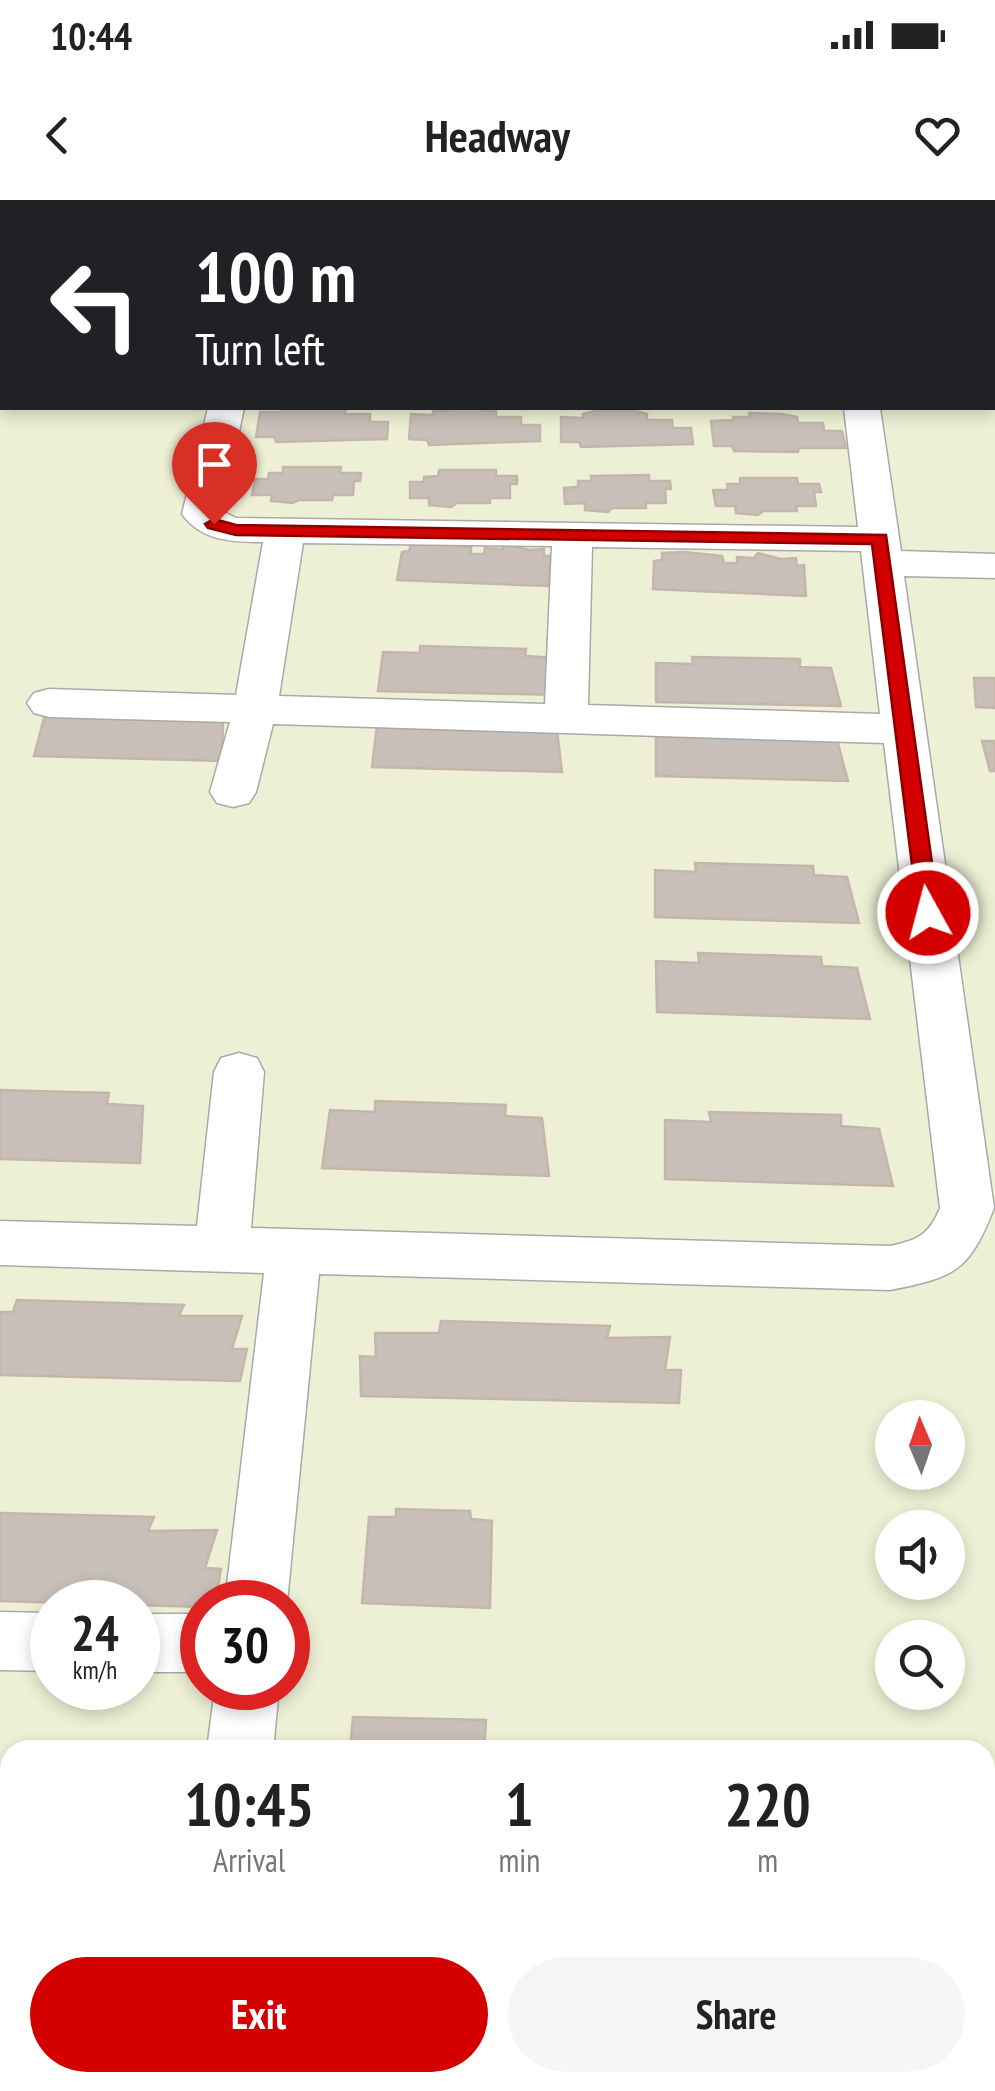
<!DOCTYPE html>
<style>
:root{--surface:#fff;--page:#f6f6f6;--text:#222;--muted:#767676;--accent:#d40000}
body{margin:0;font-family:"PT Sans Narrow",sans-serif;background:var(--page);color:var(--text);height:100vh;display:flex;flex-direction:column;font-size:38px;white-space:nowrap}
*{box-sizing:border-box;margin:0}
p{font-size:32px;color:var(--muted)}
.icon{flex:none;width:55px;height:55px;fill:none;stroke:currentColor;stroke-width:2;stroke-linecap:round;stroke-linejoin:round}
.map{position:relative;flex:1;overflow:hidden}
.details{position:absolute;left:0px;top:1540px;width:995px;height:352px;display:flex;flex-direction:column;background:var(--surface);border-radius:30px 30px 0 0;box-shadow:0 5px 15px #0003}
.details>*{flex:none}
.banner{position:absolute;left:0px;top:0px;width:995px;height:210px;box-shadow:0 5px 15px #0003;background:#202124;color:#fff;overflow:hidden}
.needle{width:65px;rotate:358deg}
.buttons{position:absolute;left:875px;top:1200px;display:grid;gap:20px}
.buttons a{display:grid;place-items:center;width:90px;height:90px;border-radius:50%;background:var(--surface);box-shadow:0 5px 15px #0003;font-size:50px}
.speed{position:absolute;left:30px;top:1380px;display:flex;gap:20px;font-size:50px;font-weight:700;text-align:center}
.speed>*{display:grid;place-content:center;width:130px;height:130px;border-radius:50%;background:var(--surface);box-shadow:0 5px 15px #0003;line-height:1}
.speed small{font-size:25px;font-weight:400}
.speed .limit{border:15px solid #d22;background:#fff;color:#111}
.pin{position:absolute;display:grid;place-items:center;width:85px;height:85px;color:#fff;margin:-102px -42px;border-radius:50% 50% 50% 0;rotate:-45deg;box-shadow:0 0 10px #0007}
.pin .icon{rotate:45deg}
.me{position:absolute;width:110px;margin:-55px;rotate:353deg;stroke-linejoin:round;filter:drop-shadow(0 0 8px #0008)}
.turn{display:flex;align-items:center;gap:35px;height:210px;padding:0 30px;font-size:45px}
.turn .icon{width:130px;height:130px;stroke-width:2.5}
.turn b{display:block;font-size:70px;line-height:85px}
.eta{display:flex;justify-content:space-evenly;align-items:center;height:170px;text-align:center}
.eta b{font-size:60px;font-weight:700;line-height:70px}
.button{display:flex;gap:20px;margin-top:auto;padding:20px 30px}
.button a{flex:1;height:115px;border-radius:60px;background:var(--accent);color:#fff;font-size:40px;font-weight:700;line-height:115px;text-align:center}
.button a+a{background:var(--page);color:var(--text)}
.status{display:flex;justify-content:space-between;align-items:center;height:70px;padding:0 50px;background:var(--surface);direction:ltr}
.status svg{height:28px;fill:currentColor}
header{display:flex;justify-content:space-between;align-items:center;height:130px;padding:0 30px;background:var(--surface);font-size:45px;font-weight:700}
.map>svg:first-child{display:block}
.farmland{fill:#eef0d5;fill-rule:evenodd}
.building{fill:#c7bfb8;stroke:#c4b6ab;stroke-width:2.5}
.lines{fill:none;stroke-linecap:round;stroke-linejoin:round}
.minor-casing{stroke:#a9a9a9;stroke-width:3}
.minor{fill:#fff;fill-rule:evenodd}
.route{fill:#d40000;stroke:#8a0000;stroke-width:2.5}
</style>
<div class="status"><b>10:44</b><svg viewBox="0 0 49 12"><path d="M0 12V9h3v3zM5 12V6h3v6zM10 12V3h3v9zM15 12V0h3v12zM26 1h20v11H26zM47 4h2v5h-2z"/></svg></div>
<header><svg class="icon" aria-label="back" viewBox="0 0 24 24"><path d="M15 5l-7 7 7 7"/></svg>Headway<svg class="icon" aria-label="heart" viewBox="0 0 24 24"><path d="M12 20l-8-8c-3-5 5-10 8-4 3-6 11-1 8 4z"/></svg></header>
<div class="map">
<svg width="995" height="1891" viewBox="0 0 995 1891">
<rect width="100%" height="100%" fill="#f2efe9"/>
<path class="farmland" d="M0,0H995V1891H0ZM2,2H992V208H2ZM892,1218H948V1272H892ZM892,1328H948V1382H892ZM52,1402H138V1488H52ZM202,1402H288V1488H202ZM892,1438H948V1492H892ZM10,1550H985V1882H10Z"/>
<path class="building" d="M283,208H346L345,214H370V222H388L387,239L276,242L274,237H256L260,212H282Z
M450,208H482V211H496V217H521V225H540V241L429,245L427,240L409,239L411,214L433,215V211H450Z
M600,210H632L647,214V220H672L673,228H691L693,244L581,247L579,242H561V217L583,218V214Z
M749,213L782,214L797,217L798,223H823L824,231H842L846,248H799L798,252L734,251L732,246H714L711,221L734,220L733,217H750Z
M283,267H341L340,273H361L360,281H354L353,295H333L332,300H299L293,303L271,301L272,295H252L255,279H268L269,273H283Z
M439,270H496V276H517V284H510V298H490V303H457L451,307L429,305V298H410V282H424V277L438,276Z
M649,275V281H670L671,289H665L666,303H646V308H612L608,312L585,310V303L565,304L564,288L578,287V281H592L591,276Z
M740,278H797L798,284H819L821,292H814L816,306H796L797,311H763L758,315L736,313L735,306H716L713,290H728L727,284H740Z
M434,343L471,347V354H484L485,348L502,349L507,344L529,350L544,349V356H551L548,386L397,380L402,352L409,351L411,344Z
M684,352L722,356L724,363H737V357L754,358L758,353L781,359L796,358L797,366L804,365L806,396L653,389L654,361L662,360V353Z
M420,446L526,449L525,456L556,458L561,495L378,491L383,452L420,453Z
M692,457L800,459V467L831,468L841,506L656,502V463L693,464Z
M974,478H995V508L976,507Z
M45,514L223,521L222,561L34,556Z
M377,525L557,531L562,572L372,567Z
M656,534L837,540L848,581L656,576Z
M982,541H995V571H990Z
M695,663L813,666L814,675L847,677L859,723L655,717V670L696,672Z
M698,753L821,757L822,766L857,768L870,819L657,812L656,761L699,763Z
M0,890L109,893L107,904L143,906L140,963L0,959Z
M375,901L506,905L505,916L542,918L549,976L322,968L330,910L375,912Z
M709,912L841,915V926L879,929L893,986L665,979V920L711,922Z
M17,1100L184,1105L179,1116H242L232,1149H247L240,1181L0,1175V1112H13Z
M441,1121L610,1126L607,1138L670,1137L665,1170H681L679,1203L361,1196L360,1156L376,1157L375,1133H439Z
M396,1309L470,1311L471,1319L492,1321L490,1408L362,1403L369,1317H396Z
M0,1313L154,1317L148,1331L217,1330L205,1368L221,1369L215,1402H202V1407L0,1401Z
M353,1517L486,1520L484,1550H350Z"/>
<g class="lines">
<g class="minor-casing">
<path id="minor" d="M434,0H541L433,2Z
M819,0H851V2H819Z
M208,208H244L222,311L236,318L858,327L844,208H880L901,351L995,354V378L904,376L994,1008C969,1072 955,1077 890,1090L319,1074L287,1402H225L264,1073L0,1065V1021L197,1026L214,872L221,858L239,853L257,858L264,872L251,1028L890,1046C918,1040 929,1035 940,1008L884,543L273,524L256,592L249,603L233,607L217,603L210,592L230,522L49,517L34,513L27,503L34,493L49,489L236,495L263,342C232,342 201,341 182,314ZM303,343L552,346L545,504L279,496ZM592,347L861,351L880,514L588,505Z
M0,1412L52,1413V1471L0,1470Z
M138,1414H202V1472H138Z
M215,1488H279L273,1550H207Z
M0,1640L10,1641V1709L0,1708Z"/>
</g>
<use href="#minor" class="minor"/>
</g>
<path class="route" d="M214,319L236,325L886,335L939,713L928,720L918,713L872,344L236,335L208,328L205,324Z"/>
</svg>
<div class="buttons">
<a><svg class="needle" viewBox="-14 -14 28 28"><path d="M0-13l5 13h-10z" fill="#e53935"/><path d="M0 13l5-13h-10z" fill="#767676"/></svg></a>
<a><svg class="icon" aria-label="sound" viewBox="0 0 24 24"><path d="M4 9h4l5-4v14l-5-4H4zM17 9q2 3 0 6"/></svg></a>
<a><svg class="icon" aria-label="search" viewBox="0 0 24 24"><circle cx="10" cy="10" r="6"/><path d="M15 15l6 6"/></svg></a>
</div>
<div class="speed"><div>24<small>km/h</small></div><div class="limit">30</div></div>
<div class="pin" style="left:214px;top:324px;background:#d93025"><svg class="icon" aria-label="arrive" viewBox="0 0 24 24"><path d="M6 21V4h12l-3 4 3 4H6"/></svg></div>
<svg class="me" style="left:928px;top:713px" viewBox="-20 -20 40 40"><circle r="17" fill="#d40000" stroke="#fff" stroke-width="3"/><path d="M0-11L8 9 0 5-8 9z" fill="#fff"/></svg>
<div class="banner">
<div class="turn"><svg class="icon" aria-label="left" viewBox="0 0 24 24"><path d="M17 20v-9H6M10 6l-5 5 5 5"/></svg><div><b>100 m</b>Turn left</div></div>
</div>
<section class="details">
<div class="eta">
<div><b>10:45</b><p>Arrival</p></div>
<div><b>1</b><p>min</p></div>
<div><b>220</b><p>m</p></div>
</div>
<div class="button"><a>Exit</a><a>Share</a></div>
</section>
</div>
